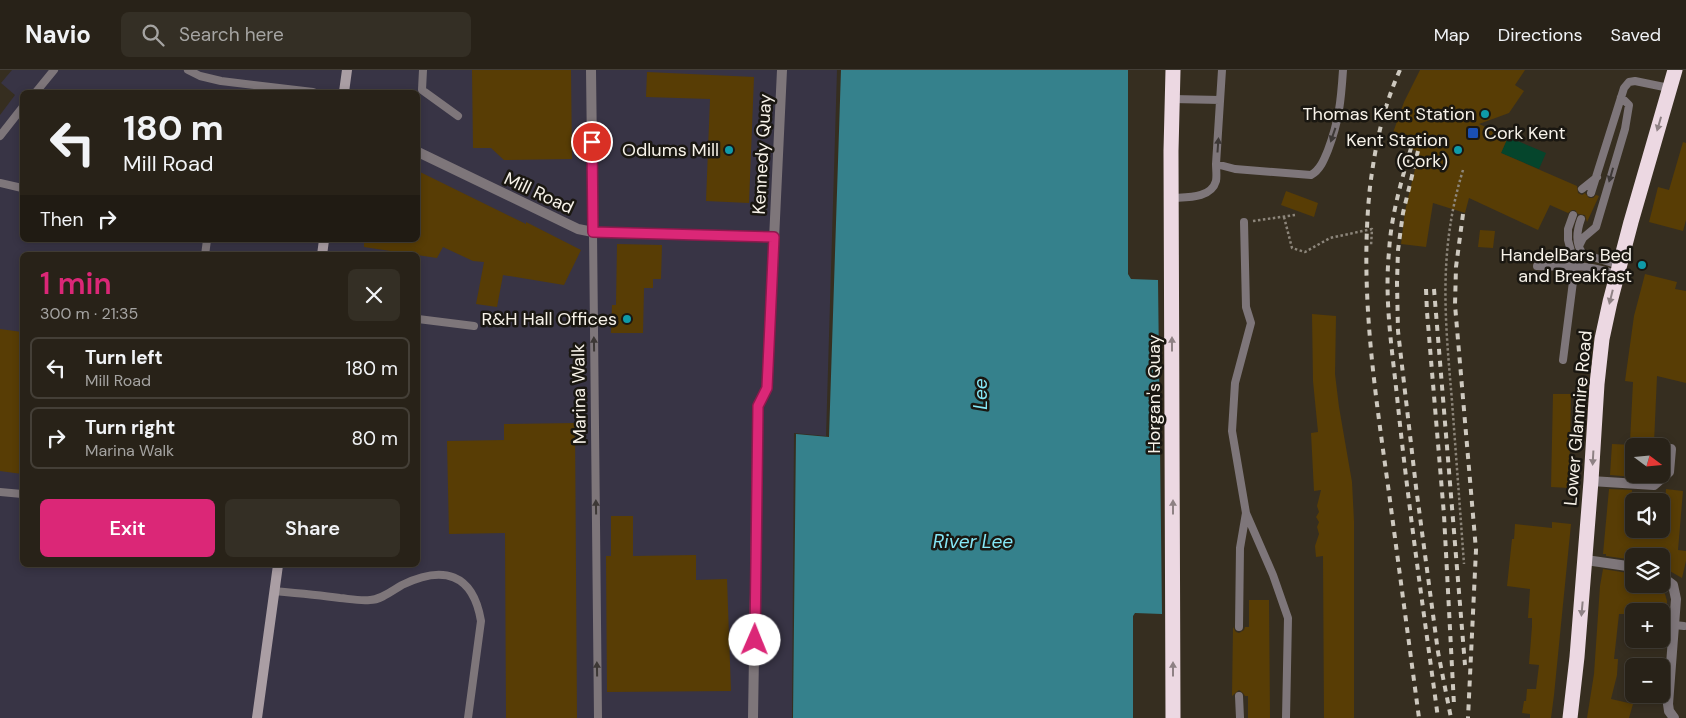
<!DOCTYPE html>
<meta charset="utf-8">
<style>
:root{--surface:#282218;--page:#342f25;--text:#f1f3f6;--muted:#a5a4a2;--line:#443f37;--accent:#db2777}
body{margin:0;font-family:"DM Sans",sans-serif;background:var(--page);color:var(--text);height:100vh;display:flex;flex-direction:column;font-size:19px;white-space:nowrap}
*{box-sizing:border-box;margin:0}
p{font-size:16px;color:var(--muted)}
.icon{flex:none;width:28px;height:28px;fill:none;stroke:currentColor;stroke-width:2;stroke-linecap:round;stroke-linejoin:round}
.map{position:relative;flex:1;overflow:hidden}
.panel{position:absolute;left:20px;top:182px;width:400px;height:315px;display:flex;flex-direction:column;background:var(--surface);border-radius:8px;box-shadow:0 2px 8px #0003,0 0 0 1px var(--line)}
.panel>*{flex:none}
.hud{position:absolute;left:20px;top:20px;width:400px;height:152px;border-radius:8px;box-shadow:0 2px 8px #0003,0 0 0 1px var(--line);background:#282218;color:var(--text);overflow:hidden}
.needle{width:32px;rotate:106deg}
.tools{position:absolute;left:1625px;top:368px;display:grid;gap:10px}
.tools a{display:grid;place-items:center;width:45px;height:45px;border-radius:8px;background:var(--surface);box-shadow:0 2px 8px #0003,0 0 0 1px var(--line);font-size:25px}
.pin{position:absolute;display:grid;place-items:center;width:42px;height:42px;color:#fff;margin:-21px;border:2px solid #fff;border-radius:50%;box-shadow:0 1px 5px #0007}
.me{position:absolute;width:55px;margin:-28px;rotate:1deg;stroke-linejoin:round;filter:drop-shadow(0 0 4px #0008)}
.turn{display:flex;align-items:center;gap:18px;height:105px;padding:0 20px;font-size:22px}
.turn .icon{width:65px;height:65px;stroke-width:2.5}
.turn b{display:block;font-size:35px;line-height:42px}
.then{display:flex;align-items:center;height:48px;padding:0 20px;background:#0003;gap:10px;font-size:19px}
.round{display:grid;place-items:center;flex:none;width:52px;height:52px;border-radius:8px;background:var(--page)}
.summary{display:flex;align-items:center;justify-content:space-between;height:85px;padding:0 20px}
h1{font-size:30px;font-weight:600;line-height:38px;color:var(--accent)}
.primary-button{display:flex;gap:10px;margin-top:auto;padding:10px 20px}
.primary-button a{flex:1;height:58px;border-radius:8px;background:var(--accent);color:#fff;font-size:20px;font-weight:600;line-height:58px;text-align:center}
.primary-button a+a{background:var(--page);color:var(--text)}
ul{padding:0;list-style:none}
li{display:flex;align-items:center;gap:15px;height:62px;margin:0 10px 8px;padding:0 10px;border:2px solid var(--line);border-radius:8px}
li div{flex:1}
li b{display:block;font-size:19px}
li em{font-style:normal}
header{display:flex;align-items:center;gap:30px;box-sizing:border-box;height:70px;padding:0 25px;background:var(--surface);border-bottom:1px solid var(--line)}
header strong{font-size:24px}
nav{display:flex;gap:28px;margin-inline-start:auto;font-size:18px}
.search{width:350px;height:45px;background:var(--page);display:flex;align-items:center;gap:12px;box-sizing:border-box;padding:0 18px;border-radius:8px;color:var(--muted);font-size:19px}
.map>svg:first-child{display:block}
.industrial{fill:#383445;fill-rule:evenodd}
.green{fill:#05452c}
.water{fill:#35818c}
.building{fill:#583d05}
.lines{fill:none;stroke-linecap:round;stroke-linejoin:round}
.path{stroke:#8d867b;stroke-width:2.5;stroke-dasharray:2.5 2.5;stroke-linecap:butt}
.lane{stroke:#7e767a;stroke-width:8}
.street{stroke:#7e767a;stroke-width:10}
.secondary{stroke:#aa9ea4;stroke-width:10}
.highway{stroke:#ecd8e2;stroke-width:15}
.rail{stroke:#cec9bf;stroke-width:4;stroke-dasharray:6 6;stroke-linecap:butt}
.oneway{fill:#8e8184}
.oneway2{fill:#3d3836}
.route-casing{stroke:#8e194d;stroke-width:12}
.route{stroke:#db2777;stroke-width:9}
.culture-dot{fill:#0f9aa8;stroke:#1a1711;stroke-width:2}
.transit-dot{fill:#1a4fb4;stroke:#1a1711;stroke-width:2}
.labels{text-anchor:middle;stroke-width:5;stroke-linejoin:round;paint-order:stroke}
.poi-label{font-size:18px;fill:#f7f2e9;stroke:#1a1711;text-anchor:end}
.street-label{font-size:18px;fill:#f7f2e9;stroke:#1a1711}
.water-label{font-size:19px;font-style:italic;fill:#86e7f6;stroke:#1a1711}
</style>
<header>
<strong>Navio</strong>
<div class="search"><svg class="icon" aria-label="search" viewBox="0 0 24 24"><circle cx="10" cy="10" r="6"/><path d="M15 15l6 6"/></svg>Search here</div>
<nav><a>Map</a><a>Directions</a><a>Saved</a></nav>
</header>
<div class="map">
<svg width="1686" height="648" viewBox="0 0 1686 648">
<rect width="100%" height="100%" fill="#362e20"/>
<path class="industrial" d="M12,0H837L826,366L794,363L792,648H0V45L15,25L1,13ZM22,22H418V170H22ZM22,185H418V495H22Z"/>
<path class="green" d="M1508,67L1546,83L1539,99L1501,83Z"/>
<path class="water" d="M841,0H1128V204L1131,209L1158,210L1162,544L1135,543L1133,546V648H793L796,364L829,367Z"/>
<path class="building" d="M472,0H571L572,89L504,90L491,78H473Z
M1420,0H1525L1515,15L1524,21L1509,43L1479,54L1508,67L1501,83L1577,116L1578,123L1582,125L1585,123L1589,128H1593L1596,125L1599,126L1587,152L1585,145L1578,144L1575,140H1572L1568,143L1550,135L1538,160L1469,128L1465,143L1433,133L1426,177L1401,174L1405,141L1419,82L1390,71L1404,32Z
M647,2L754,7L749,133L706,131L710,29L646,27Z
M1683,72L1686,73V150L1683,161L1649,152L1658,117L1669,120Z
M418,101L526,154V152L581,180L564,215L503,205L497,237L476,234L484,192L473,191L443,177L437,188L364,177V170H418Z
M1286,121L1318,133L1314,147L1281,135Z
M1480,160L1495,161L1493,178L1478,177Z
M617,174L662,175L661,209H653V218H644L643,263H611L612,235H616Z
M1645,204L1677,212L1675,219L1686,221V313L1657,306L1654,373L1630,372L1633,312L1625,311L1634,246Z
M1312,244L1336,246L1335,304L1339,337L1352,412L1354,451V648H1324L1323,486L1316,487L1315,476L1319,464L1317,457L1319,452L1316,447L1319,442L1317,436L1321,420L1314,421L1311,363L1318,362L1313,311Z
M0,259L22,262V404L0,401Z
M1553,324H1571L1569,418L1551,417Z
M575,353L577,648H506L505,463L449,464L447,371L504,370V354Z
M1612,374L1634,375V407L1610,405Z
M1609,419L1632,420L1629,459H1661V455H1663L1666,419L1683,421L1678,480L1686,481V491L1682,508L1661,496V486H1644L1641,484L1642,486H1634V490L1606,486V484H1603Z
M611,446H633V486L696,485V510L727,509L731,621L607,622L606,486H611Z
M1552,452L1571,454L1554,625L1551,648H1530V644L1522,643L1524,631H1526L1527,619H1536L1539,595L1529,594L1532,556V548H1528L1530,519L1507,516L1512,469H1514L1515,454L1552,458Z
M1603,499L1634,504V514H1659L1665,524L1667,531L1666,541H1627L1626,544H1619L1614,589H1618L1617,605L1611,629L1633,634L1629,648H1587L1594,604L1600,516Z
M1249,530H1269L1270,648H1248V626H1245L1243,623L1239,620L1232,626L1233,557L1236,562L1239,563L1244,560L1245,557H1249Z"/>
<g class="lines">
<path class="path" d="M1463,100C1438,181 1445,249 1452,331C1456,385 1460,439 1464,494
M1284,147L1292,178L1305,182L1330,168L1372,159L1371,176
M1253,151L1295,145"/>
<path class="lane" d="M188,0L200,6L221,11L313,22
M423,0L422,20L458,46
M1222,0L1216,94L1235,99L1311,105C1320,100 1324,90 1328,80C1339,51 1341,31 1343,0
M36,22L54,0
M1173,29L1220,30
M0,66L22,38
M0,113L22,118
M1582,119L1597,107
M1591,123L1624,18L1629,12L1635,11L1669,18
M1172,128C1186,127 1211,129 1216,111C1217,106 1216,99 1216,94
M1581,149C1577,160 1575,174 1583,184L1619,195
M593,162L598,648
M1579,176L1583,168L1596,157L1625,59L1629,35L1621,27
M205,185L207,170
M1537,196C1550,197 1561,196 1574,196C1588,196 1603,200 1617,204
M418,249L474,256
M1563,290L1575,196L1568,170V159L1573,145
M0,422L22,424
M1246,443L1273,505L1288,548L1286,648
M274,521C296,523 318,525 340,528C350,529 360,531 370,530C381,530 393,520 402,515C443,495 473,503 481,551L468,648
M1674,555L1684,556
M1239,557L1240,478L1246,443L1232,361L1235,313L1251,253L1246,237L1244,152
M1239,626L1240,648"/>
<path class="street" d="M591,0L593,162
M418,82L578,159L593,162L774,167
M1591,411L1654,415L1669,402L1671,379
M1586,490L1634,497
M1661,506L1673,515L1676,529L1668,634L1669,641L1674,648
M753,648L758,336L767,318L782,0"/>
<path class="secondary" d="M344,22L347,0
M322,185L324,170
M257,648L278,495"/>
<path class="highway" d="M1173,648L1171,81L1173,0
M1570,648L1577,587L1591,411L1597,314L1602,269L1610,232L1631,152L1675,0"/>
<path class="rail" d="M1400,0C1383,37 1375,77 1370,117C1359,220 1375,321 1389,423C1399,498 1409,573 1419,648
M1411,78C1401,112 1391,146 1389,182C1384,233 1393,285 1398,336C1409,441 1424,544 1438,648
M1418,81L1403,143L1398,180L1397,213L1398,261L1416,417L1438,582L1451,648
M1463,144L1456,197L1455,235L1476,480L1468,648
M1426,219L1427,242L1444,445L1454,635
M1434,219L1465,595"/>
</g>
<defs><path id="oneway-solid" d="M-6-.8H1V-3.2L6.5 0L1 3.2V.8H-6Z" transform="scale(1.25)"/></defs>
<g class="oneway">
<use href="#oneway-solid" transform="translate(1659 54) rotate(106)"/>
<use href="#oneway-solid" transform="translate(1611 227) rotate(104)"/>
<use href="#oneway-solid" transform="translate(1172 274) rotate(-90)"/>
<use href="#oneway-solid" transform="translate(1593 388) rotate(93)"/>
<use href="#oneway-solid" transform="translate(1173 437) rotate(-90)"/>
<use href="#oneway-solid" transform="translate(1582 539) rotate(95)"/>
<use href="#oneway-solid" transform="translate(1173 599) rotate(-90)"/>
</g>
<g class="oneway2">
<use href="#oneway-solid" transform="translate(1333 65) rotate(109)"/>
<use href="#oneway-solid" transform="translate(1218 75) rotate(-86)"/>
<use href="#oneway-solid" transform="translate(1611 105) rotate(106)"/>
<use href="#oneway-solid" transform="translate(594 274) rotate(-91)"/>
<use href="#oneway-solid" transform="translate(596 437) rotate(-91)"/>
<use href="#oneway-solid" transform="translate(597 599) rotate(-91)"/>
</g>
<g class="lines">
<g class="route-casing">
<path id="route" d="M592,72L593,162L774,167L767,318L758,336L755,570"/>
</g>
<use href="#route" class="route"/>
</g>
<g class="culture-dot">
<circle cx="1485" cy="44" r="5"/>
<circle cx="729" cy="80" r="5"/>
<circle cx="1458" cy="80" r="5"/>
<circle cx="1642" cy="195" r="5"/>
<circle cx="627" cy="249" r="5"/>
</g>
<rect class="transit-dot" x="1467" y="57" width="12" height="12" rx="2.5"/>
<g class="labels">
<g class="poi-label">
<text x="1475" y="50">Thomas Kent Station</text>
<text x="1484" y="69" text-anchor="start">Cork Kent</text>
<text x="1448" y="76">Kent Station<tspan x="1448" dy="21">(Cork)</tspan></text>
<text x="719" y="86">Odlums Mill</text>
<text x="1632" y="191">HandelBars Bed<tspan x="1632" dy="21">and Breakfast</tspan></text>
<text x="617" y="255">R&amp;H Hall Offices</text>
</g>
<g class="street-label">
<text transform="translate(762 84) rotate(-87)" y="6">Kennedy Quay</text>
<text transform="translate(539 123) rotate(25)" y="6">Mill Road</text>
<text transform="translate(579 324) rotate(-91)" y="6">Marina Walk</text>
<text transform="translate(1154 324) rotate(-90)" y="6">Horgan's Quay</text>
<text transform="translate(1578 348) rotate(-85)" y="6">Lower Glanmire Road</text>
</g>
<g class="water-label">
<text transform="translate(980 324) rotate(-90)" y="7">Lee</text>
<text x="973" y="478">River Lee</text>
</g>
</g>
</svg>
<div class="tools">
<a><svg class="needle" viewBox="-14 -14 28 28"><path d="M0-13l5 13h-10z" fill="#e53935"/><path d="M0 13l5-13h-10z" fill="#a5a4a2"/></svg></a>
<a><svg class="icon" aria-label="sound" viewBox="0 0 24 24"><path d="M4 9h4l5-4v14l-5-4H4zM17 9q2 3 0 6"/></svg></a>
<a><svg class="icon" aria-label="layers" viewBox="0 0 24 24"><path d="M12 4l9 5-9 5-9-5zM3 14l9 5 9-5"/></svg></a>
<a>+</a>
<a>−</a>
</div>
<div class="pin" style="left:592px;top:72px;background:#d93025"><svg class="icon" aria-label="arrive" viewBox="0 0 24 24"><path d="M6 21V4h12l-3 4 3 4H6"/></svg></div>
<svg class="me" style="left:755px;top:570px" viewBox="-20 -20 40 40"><circle r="19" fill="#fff"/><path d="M0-13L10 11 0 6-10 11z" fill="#db2777"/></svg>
<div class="hud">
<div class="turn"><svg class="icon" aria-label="left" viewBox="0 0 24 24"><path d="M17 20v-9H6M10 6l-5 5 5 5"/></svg><div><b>180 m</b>Mill Road</div></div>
<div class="then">Then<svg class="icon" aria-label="right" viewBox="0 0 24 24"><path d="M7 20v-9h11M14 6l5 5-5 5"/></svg></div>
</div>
<section class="panel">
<div class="summary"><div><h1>1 min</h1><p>300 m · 21:35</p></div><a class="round"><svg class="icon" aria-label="close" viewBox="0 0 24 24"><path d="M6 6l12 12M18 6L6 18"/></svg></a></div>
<ul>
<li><svg class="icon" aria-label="left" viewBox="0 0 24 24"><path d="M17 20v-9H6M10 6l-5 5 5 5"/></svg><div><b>Turn left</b><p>Mill Road</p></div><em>180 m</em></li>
<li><svg class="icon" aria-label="right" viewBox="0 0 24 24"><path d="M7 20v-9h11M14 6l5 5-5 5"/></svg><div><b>Turn right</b><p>Marina Walk</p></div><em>80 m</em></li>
</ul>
<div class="primary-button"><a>Exit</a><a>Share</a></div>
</section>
</div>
